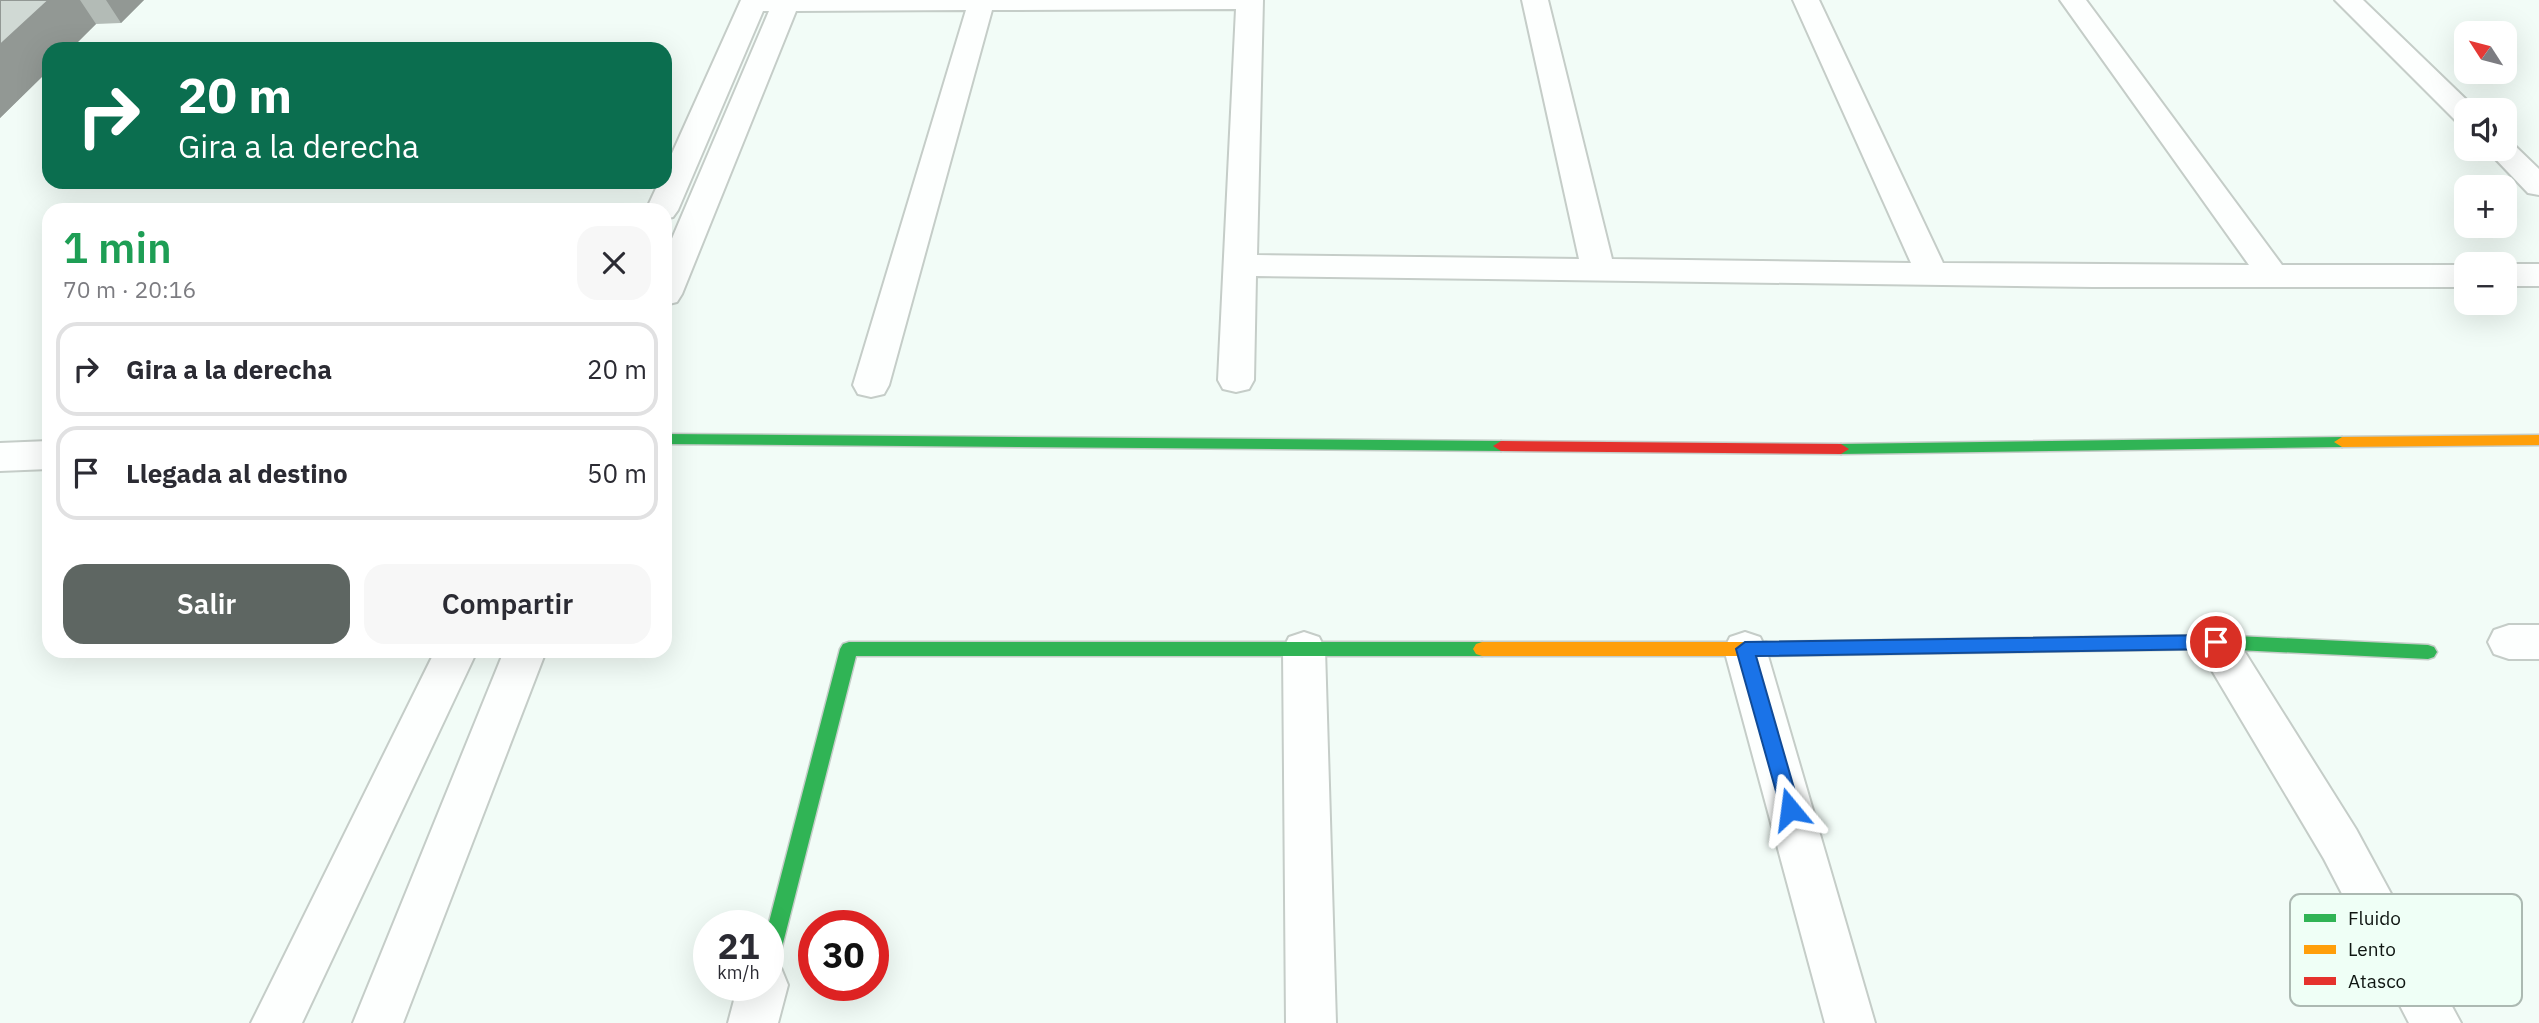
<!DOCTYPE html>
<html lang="es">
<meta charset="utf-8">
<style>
:root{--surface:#fff;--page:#f7f7f7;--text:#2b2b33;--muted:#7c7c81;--line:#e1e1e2;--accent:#5e6662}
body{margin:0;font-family:"IBM Plex Sans",sans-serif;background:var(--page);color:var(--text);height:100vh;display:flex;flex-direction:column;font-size:26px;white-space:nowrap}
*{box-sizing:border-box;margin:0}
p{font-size:23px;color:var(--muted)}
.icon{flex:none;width:38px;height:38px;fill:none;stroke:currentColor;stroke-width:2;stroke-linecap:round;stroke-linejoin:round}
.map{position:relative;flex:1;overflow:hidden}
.drawer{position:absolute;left:42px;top:203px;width:630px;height:455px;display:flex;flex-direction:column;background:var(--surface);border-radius:21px;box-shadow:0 7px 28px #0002}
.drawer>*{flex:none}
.banner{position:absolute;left:42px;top:42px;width:630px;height:147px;border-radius:21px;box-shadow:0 7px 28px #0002;background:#0b6e4f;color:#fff;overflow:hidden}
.needle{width:46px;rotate:306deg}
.fabs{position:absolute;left:2454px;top:21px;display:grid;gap:14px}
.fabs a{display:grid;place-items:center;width:63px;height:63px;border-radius:14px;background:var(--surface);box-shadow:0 7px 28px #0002;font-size:35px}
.speed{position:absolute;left:693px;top:910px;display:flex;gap:14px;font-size:35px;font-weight:700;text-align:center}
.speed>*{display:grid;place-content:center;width:91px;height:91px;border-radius:50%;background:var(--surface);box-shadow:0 7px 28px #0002;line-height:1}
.speed small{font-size:18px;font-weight:400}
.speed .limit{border:10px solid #d22;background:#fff;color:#111}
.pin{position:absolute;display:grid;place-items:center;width:60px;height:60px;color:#fff;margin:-30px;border:4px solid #fff;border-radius:50%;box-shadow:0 2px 7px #0007}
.me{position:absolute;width:77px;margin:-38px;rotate:344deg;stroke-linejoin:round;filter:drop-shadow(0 0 5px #0008)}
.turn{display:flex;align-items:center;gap:24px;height:147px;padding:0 21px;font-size:32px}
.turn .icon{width:91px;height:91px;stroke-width:2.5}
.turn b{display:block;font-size:49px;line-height:60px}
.round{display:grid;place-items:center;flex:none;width:74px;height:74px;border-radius:21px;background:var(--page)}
.summary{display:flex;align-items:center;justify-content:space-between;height:119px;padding:0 21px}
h1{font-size:42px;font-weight:600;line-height:52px;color:#1e9e55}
.button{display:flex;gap:14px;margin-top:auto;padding:14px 21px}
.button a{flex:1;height:80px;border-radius:21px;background:var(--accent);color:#fff;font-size:28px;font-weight:600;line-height:80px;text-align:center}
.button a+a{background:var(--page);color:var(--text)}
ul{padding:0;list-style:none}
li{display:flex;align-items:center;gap:21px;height:94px;margin:0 14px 10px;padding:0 7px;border:4px solid var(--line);border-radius:21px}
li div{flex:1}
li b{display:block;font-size:26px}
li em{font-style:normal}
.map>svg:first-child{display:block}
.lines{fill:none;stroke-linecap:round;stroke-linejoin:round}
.street-casing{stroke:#c5cdc8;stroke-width:4}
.fast-casing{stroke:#c5cdc8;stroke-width:3}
.slow-casing{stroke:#c5cdc8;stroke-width:3}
.jam-casing{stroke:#c5cdc8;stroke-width:3}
.street{fill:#fdfffe;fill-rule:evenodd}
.fast{fill:#30b455;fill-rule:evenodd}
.slow{fill:#ff9f0a;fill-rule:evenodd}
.jam{fill:#e5322d;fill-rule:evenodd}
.wall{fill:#b3bbb6}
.shaded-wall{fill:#929894}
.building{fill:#d0d9d4;stroke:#929894;stroke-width:2}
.route{fill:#1a73e8;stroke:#114b97;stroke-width:2}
.key{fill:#effff6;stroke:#acb9b2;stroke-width:2}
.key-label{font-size:19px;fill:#0f1612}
</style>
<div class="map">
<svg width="2539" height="1023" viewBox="0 0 2539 1023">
<rect width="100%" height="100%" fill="#f2fcf7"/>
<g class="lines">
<g class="street-casing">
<path id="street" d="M741,0H1263L1257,255L1579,259L1522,0H1548L1612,259L1911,263L1793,0H1819L1943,263L2249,265L2060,0H2086L2282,265H2466V287H2094L1256,276L1254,380L1249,389L1236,392L1223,389L1218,380L1236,9L992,10L889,385L884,394L871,397L858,394L853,385L966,10L796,11L682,294L677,302L665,305V255L769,11H763L678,210L673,217L665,219V210H646L659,182H665V169Z
M2335,0H2363L2477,110H2466V124L2456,121Z
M2504,141L2512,143L2539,169V195L2528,193L2486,149H2504Z
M2504,264H2539V286H2504Z
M49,441V469L0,471V443Z
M2216,625L2231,630L2356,829L2461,1023H2409L2324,859L2195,642L2201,630Z
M2509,625H2539V659H2509L2494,654L2488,642L2494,630Z
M1304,632L1319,637L1325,649L1336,1023H1286L1283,649L1289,637Z
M1745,632L1760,637L1766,649L1875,1023H1825L1724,649L1730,637Z
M435,651H477L302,1023H251Z
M504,651H546L403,1023H353Z
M768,963L781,968L788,985L778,1023H728L738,985H768Z"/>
</g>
<g class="fast-casing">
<path id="fast" d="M665,434L1501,441L1509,446L1501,451L665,444Z
M2342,437L2350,442L2342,447L1841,454L1833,449L1841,444Z
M2216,635L2428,645L2434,647L2437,652L2434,657L2428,659L2216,649L1766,656L1760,654L1757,649L1760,644L1766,642Z
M849,642H1482L1488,644L1491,649L1488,654L1482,656H856L778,963L775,970L768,973V926L840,649L843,644Z"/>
</g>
<g class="slow-casing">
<path id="slow" d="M2539,435V445L2342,447L2334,442L2342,437Z
M1482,642H1766L1772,644L1775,649L1772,654L1766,656H1482L1476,654L1473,649L1476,644Z"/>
</g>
<g class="jam-casing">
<path id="jam" d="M1501,441L1841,444L1849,449L1841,454L1501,451L1493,446Z"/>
</g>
<use href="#street" class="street"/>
<use href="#fast" class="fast"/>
<use href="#slow" class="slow"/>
<use href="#jam" class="jam"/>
</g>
<path class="wall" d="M0,0H144L121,23L96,24L0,118Z"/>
<path class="shaded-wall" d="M49,0H80L96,24L71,49H49V70L0,118V45Z
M106,0H144L121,23Z"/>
<path class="building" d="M0,0H49L0,45Z"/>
<path class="route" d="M2216,635L2224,642L2216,649L1756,656L1800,809L1797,815L1790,818L1784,815L1781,809L1736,649L1745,642Z"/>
<rect x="2290" y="894" width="232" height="112" rx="10" class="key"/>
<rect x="2304" y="914" width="32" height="8" fill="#30b455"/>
<rect x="2304" y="945" width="32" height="9" fill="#ff9f0a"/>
<rect x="2304" y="977" width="32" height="8" fill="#e5322d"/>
<g class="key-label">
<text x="2348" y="925">Fluido</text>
<text x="2348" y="956">Lento</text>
<text x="2348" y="988">Atasco</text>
</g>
</svg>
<div class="fabs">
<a><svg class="needle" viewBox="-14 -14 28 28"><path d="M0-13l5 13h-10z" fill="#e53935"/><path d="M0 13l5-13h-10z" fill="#7c7c81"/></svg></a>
<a><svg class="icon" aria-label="sound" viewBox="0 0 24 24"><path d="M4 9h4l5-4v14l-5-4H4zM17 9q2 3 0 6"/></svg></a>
<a>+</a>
<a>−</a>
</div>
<div class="speed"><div>21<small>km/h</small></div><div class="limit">30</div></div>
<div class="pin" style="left:2216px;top:642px;background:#d93025"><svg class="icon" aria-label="arrive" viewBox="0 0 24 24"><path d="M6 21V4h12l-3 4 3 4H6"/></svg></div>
<svg class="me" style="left:1790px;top:809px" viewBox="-20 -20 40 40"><path d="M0-17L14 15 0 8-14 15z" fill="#1a73e8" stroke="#fff" stroke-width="4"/></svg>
<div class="banner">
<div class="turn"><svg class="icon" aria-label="right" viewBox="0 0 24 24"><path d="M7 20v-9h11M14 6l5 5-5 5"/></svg><div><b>20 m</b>Gira a la derecha</div></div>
</div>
<section class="drawer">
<div class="summary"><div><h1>1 min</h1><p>70 m · 20:16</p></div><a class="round"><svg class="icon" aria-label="close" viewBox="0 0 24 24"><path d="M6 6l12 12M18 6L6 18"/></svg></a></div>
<ul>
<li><svg class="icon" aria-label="right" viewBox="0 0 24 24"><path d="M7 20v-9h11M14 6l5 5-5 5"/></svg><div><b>Gira a la derecha</b></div><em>20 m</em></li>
<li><svg class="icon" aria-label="arrive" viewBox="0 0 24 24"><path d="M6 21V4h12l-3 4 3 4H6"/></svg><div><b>Llegada al destino</b></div><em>50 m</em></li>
</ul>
<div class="button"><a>Salir</a><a>Compartir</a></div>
</section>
</div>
